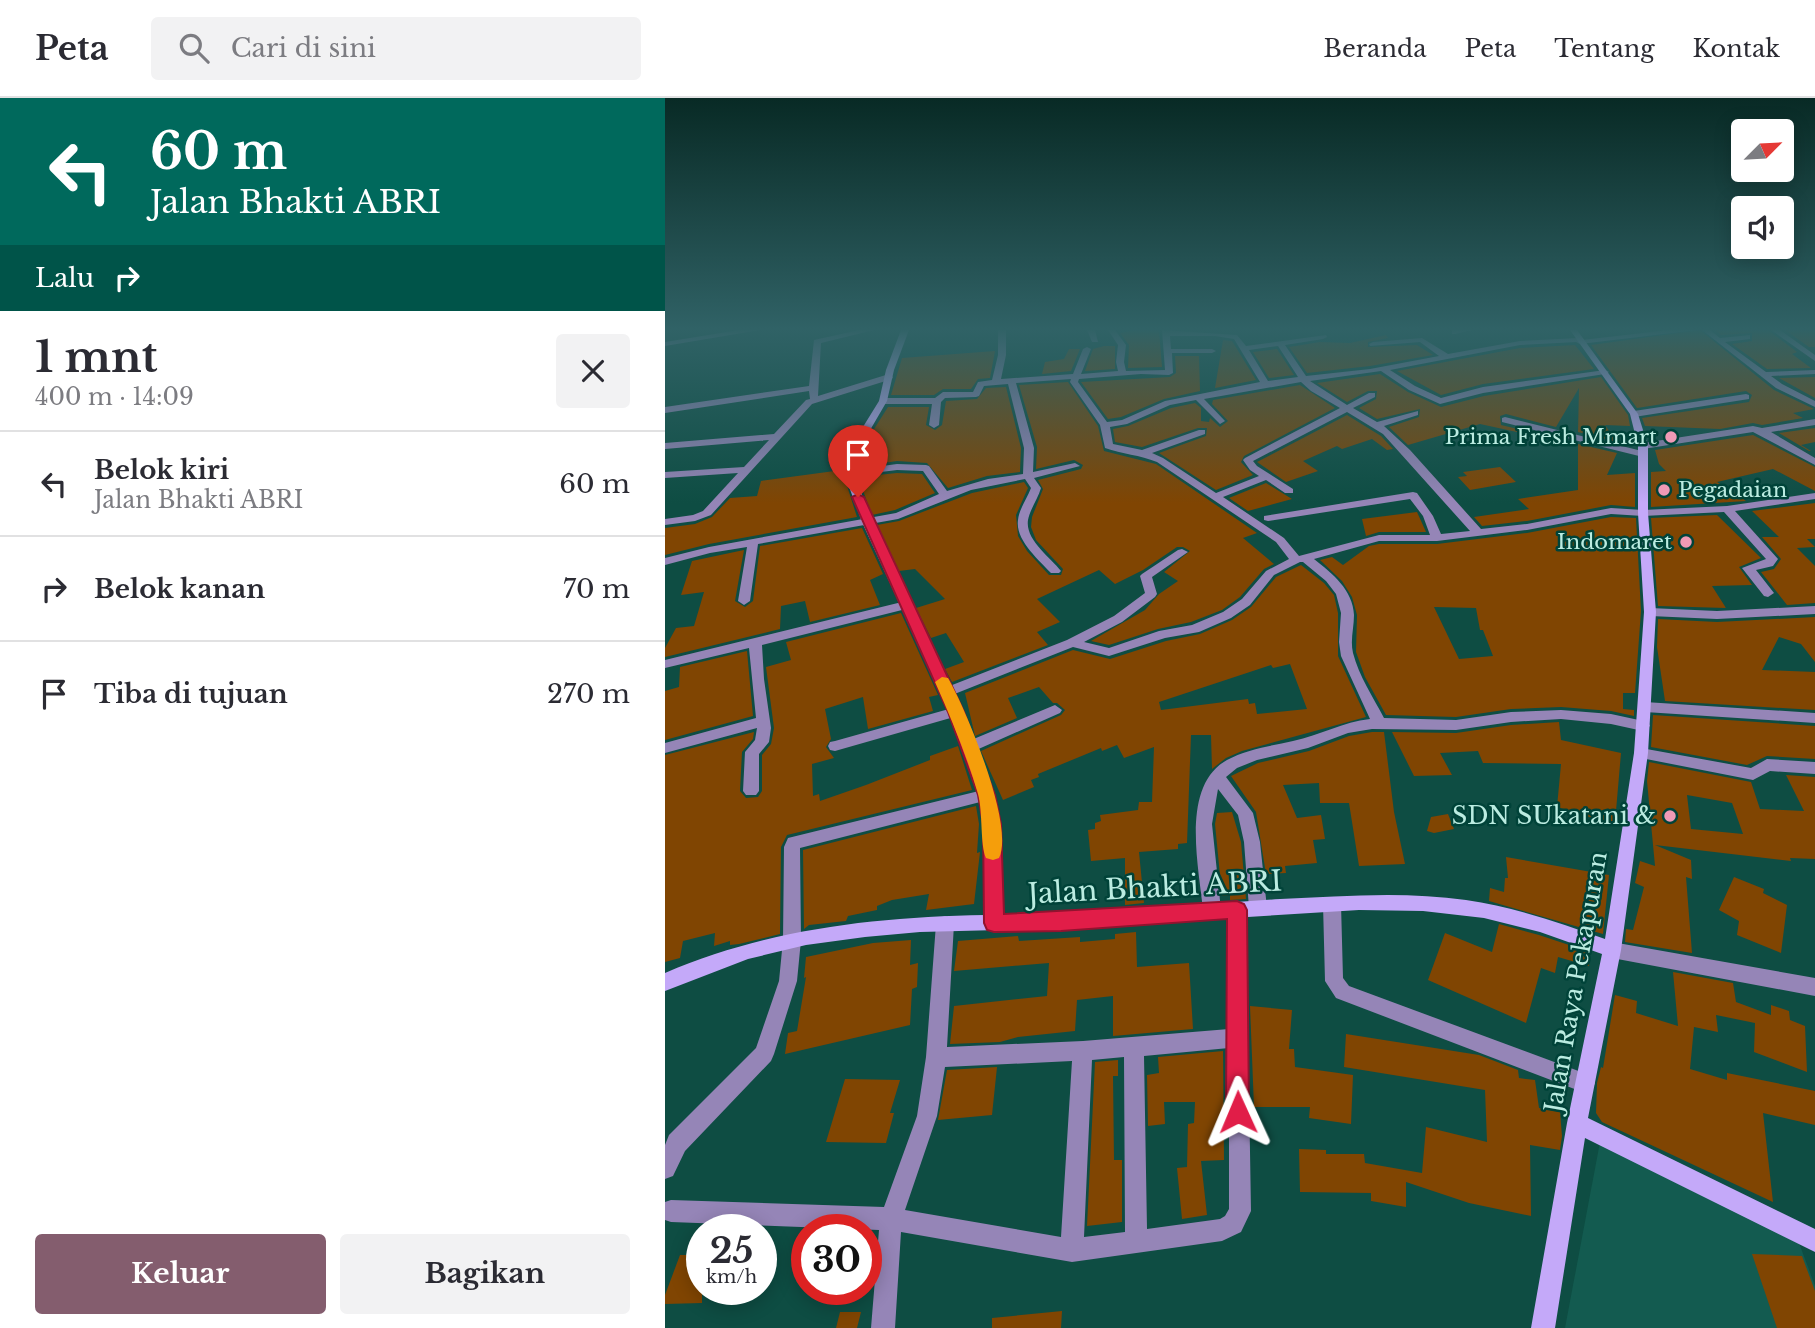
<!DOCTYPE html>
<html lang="id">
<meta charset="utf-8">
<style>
:root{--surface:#fff;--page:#f2f2f3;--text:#2b2b33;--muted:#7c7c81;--line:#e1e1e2;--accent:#845d6e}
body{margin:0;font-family:"Libre Baskerville",serif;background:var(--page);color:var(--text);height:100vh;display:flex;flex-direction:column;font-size:26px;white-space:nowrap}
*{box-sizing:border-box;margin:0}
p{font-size:23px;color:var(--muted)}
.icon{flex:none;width:38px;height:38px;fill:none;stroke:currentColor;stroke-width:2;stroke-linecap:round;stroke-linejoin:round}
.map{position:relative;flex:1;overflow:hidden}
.sheet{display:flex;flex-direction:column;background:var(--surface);width:665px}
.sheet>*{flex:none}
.banner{background:#00695c;color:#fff;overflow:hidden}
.needle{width:46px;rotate:66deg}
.controls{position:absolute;left:1066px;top:21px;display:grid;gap:14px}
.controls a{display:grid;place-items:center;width:63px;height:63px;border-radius:7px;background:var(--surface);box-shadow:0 4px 18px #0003;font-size:35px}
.speed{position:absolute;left:21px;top:1116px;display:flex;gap:14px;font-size:35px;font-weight:700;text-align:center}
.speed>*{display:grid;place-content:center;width:91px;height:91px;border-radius:50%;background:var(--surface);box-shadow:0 4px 18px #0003;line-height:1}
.speed small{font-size:18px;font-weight:400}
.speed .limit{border:10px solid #d22;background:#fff;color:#111}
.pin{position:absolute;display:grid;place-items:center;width:60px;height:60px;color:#fff;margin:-72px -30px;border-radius:50% 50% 50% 0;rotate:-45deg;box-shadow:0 0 7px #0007}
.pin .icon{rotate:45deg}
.me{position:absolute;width:77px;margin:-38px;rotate:359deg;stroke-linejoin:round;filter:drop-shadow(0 0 5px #0008)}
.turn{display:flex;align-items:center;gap:24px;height:147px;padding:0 35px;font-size:32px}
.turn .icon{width:91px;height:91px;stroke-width:2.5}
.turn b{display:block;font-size:49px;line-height:60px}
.then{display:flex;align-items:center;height:66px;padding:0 35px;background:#0003;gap:14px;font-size:26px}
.round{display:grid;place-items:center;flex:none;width:74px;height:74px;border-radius:7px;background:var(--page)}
.head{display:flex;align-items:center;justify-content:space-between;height:119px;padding:0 35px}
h1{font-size:42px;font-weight:700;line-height:52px}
.primary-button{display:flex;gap:14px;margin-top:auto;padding:14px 35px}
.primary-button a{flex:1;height:80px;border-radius:7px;background:var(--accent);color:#fff;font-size:28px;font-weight:700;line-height:80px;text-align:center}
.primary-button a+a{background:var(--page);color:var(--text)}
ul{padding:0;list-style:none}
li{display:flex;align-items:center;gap:21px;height:105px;padding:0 35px;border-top:2px solid var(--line)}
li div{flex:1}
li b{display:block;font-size:26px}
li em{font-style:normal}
header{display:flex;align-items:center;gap:42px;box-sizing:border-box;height:98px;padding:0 35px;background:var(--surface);border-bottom:2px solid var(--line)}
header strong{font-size:33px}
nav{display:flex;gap:38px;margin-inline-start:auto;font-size:24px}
.search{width:490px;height:63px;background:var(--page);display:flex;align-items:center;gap:18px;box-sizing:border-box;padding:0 24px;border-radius:7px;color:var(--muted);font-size:26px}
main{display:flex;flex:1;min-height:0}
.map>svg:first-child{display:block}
.built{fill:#135b50}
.building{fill:#804502;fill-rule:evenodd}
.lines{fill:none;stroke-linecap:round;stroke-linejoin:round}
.street{fill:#9585b7;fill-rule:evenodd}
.secondary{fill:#c4a9f9;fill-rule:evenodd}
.route{fill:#e11d48;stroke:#92132f;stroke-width:2}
.slow{fill:#f59e0b}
.poi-dot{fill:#f09ab6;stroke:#004339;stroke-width:2.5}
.labels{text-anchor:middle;stroke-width:5;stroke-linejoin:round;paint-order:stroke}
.far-poi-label{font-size:21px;fill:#bbece1;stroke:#004339;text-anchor:end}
.poi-label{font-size:24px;fill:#bbece1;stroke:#004339;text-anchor:end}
.street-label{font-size:24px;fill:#bbece1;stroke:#004339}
.near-street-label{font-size:28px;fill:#bbece1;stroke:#004339}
</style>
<header>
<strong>Peta</strong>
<div class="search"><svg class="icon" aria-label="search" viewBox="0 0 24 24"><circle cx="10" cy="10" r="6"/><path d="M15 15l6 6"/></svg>Cari di sini</div>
<nav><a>Beranda</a><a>Peta</a><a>Tentang</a><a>Kontak</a></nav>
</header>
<main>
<section class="sheet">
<div class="banner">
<div class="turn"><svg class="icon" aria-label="left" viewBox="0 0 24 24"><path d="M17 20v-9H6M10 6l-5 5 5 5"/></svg><div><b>60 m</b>Jalan Bhakti ABRI</div></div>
<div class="then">Lalu<svg class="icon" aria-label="right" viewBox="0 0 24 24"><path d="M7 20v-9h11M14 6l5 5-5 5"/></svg></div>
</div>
<div class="head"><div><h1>1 mnt</h1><p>400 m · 14:09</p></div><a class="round"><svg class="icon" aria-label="close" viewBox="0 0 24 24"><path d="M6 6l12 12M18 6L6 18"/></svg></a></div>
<ul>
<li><svg class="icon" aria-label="left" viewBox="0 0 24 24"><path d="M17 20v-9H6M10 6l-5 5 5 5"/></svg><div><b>Belok kiri</b><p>Jalan Bhakti ABRI</p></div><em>60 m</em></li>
<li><svg class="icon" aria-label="right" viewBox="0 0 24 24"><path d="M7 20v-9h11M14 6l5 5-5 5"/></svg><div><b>Belok kanan</b></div><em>70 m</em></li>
<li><svg class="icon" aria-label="arrive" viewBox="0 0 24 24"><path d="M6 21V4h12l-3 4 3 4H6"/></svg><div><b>Tiba di tujuan</b></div><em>270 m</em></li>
</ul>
<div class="primary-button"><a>Keluar</a><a>Bagikan</a></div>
</section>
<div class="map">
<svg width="1150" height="1230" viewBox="0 0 1150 1230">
<rect width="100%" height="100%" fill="#0e4d43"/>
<path class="built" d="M935,1044L1134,1145L1150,1188V1230H900Z"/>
<path class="building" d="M470,232H494L497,269L463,270L464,247L455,235Z
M1035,232L1109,292L1149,311L1128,315L1138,320L1097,327L1088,325L1055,331L980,328L977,320L1084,304L1087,297L1081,293L972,310L926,247Z
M1050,232H1103L1132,254L1127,256L1146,270L1102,271L1067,246L1087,243V235L1056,237Z
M1120,232H1150V249H1144Z
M721,237L723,240L703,244V249L752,247L768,257L705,268L642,275L624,249L655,244L685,245Z
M558,242L567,243L591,282L550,290Z
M910,247L929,271L818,286L776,297L732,273L855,250Z
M439,248H450V271L420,273L428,251Z
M404,251H415L406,273L377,276L380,264L399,261Z
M612,251L629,277L604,280L588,254Z
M330,253L325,280L313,281L306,291H278L269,297H226L237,260Z
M510,258H534L535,293L499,301L456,319L443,321L416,284L505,279L511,275Z
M715,276L743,294L776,309L819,298L936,279L963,317L965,328L940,327L952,344L913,334L914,290L891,329L841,316L835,318L836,327L885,339L884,341L815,326L743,347L724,329L754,319L755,311L712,321L694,310L711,301L712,293H703L682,304L652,285Z
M1150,279V300L1114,280Z
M403,284L433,328L439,353L491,366L592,435L578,440L609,466L599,471L575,499L557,512L526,524L493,531L444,547L426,543L480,512L494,496L513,483L499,474L525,453L518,449H512L478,472L450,486L434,472L372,501L395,524L372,534L383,547L287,584L280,571L299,564L281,535L266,540L251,510L280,501L250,471L234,473L212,427L234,423L307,395L359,384L363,390L351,417L353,438L362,453L384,477H396L398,471L371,442L366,429L367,419L378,391L373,382L416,371L418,367L409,362L371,371L372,349L354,287Z
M635,287L670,310L579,358L576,364L588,377L551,392L494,355L541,338L542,330H533L477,349L450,344L448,331L463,328L506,310L530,305L536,310V323L544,324L545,320L555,329L563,323L547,306L548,302Z
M341,289L356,350L355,374L322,378L283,390L262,365L232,363L192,369L194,356L200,353L204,339L223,309H264L261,327L270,332L277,327L281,303L312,301L321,290Z
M682,317L716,338L728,351L722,352L707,341L677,351L672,348L638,363L653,373L621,384L592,364Z
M1150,330V344L1136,347L1146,353H1144L1114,335Z
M1088,337L1150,369V393L1108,371L1052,384L1081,403L986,409V374L1001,373L994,366L990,352Z
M913,346L952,355L942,377L970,375V409L946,407L862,423L817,428L809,419L864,411L853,401L913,392Z
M835,369L851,384L805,392L793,379L802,378L798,374Z
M177,372L192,419L44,446L0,457V430L30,426L47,419L65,400L92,398L96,383Z
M232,375L257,376L270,395L230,412L207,417L193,379Z
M601,385L627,401L583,413L564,400Z
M1150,405V441H1142L1150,449L1132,450L1150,468V505L1122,507L1096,474L1109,471L1116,461L1097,439H1114L1087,413Z
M752,414L761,434H714L701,438L697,421Z
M1052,417L1096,460L1074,469L1087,487L1047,488L1061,510L993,508L986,420Z
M946,419L971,420L976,513L970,595H958V611L969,612V618L946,613L896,609L846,611L791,619L721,617L700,579L691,554L692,517L687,499L677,483L655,462L667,459L678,467L704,448L714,446H772L862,435ZM769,509L811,510L815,532H818L828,558L794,561Z
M197,430L218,476L205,482L215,507L145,524L140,503L116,508L115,531L0,559V550L11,530L29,528L39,494L16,497L27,463L79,452L70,503L80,509L88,503L95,448Z
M636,467L659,485L669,497L673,515V558L701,619L577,653L561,660L547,671L546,637H526L522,745L513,746V751L474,754L479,805L460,807V760L426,763L423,732L430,731V725L436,723L435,717L473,712L474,704H487L489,649L459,660L452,647L437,653L436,650L373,676L374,679L366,682L369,689L338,702L316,653L396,617L400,612L392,605H388L374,589L343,600L352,620L310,638L300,595L408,552L445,561L501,543L535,536L567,522L586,509L611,479ZM625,566L642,611L592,616L590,605L584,606L583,601L496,612L494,604L606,567L608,570Z
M236,515L273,597L264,599L268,613L203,631L198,599L160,611L166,641L161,649L169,660L147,666L148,698L154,696L155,703L201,687L265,662V658L293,648L307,692L122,737L116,749L115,836L74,846L65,847V843L49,848L50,835L18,843L15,860L0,864V657L89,634L88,641L77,654L75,693L81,700L93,699L97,693V657L106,646L109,630L101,569L126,562L121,544Z
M1150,519V564L1136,546L1114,539L1097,572L1150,574V612L1000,603L992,549L993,521L1052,524Z
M82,553L88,618L0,642V593L14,589L15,569Z
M988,617L1150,628V661L1102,658L1082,667L986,649Z
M894,624L896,642L956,655L951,713L955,714L953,728L892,709L896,666L818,665L813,653L775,655L787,677L749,678L727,634L791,635L846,627Z
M707,634H719L729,714L740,766L694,768L684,705H655L654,685L618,687L632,720L656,717L660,741L648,742L652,765L620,768L621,775L601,776L591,714L566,678L593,665L644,653L684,638Z
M984,664L1086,684L1095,711L1139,713L1121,677L1150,679V761L1125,760L1126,763L990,747L1026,762L1027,781L1021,779L1027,855L960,844L961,831L968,832L979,789L970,785L975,763L990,768L982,683ZM1022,697L1067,705L1078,736L1026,731Z
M311,708L314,726L312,755L315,754L309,806L261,812L264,796L227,802L212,808V812L183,818L181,823L144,827L139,831L138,752Z
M567,714L576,744L581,801L565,802V797L557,798L550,726L552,715Z
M783,716L789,731L769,735L762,733L766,719Z
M841,759L944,777L938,836L824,803L825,790L839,794L840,780H843Z
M1069,779L1099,791L1098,795L1122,807L1116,855L1072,837L1074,823L1054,812Z
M834,826L874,837L925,854L924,868L893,859L890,875L876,870L861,925L763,882L780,835L827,854Z
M471,834L472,869L524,865L528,931L448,938V898L412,902L410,933L353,939L335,944L285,946L289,908L382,898L384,865L289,873L293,843L353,838L354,843L415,839V844L450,841V836Z
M246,842L245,867L253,865L252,889L247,891L245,927L120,956L123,935L132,933L141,879L139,880L141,859L208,845Z
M1008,874L1068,885L1071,904L1106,917V907L1124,913L1125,922L1140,928L1142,974L1089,954L1090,925L1051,917L1053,934L1029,929L1025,971L1062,982V975L1150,993V1027L1098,1015L1108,1104L937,1024L931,1015L932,985L936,969L938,970L950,897L972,903L971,915L1013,928Z
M585,908L627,912L624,951H629L630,969L688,977L686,1026L644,1020L645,1009H589Z
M681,936L814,957L853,972L854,980L870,982L874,1010L895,1014L897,1038L895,1052L865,1047L866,1118L804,1105L741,1084V1109L706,1103V1095L635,1094L634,1051L661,1052V1056H699L700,1065L757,1075L761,1029L822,1044L820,992L679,969Z
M558,953L559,1062L536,1063L542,1117L517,1121L512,1070L522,1069L523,1026L529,1025L530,1004H499L500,1026L483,1028L482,977L494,975L493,959Z
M453,962V978H448L449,1062H457V1124L422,1128L430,964Z
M332,969L327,1017L273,1022L282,972Z
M180,981L235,982L225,1015H229L221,1045L161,1044Z
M1087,1156L1137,1158L1150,1193V1230H1112Z
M15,1157H37V1205L0,1206V1197Z
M397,1213L396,1230H327V1220Z
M175,1214H196L192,1230H171Z"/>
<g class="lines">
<path class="street" d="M74,232H95L0,248V244Z
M194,232H209L156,245L153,298L224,276L228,279L227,281L147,306L46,417L30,423L0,427V421L28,417L38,413L73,375L0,380V374L79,369L104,342L0,351V345L109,336L141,302L145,301L144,293L0,315V309L144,288L149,242Z
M333,232H341V257L336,281L408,276L418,251L422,249L426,251L416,276L453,273L451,264L453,247L443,232H450L461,247L459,264L461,273L500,272L497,232L572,237L581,248L661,237L662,239L658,241L620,247L641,278L705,271L774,258L755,244L705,248L704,246L708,244L757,240L783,256L855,243L913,240L917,242L1003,232H1032L915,246L911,244L855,247L725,272L750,288L776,300L818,289L940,272L944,274L940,276L818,295L775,306L744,292L716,273L645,283L682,307L704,295H710V299L688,310L712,324L753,313V317L719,328L745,352L816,431L862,426L946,410L978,412L1062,408L1150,395V401L1070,413L1113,461L1108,468L1091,472L1109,495L1103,499L1099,498L1077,470L1101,461L1059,414L978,418L946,416L862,432L772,443H714L649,461C667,475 688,492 689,517C689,530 685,542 688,555C694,578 708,599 719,620L791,622L846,614L896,612L946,616L983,624L985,628L978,633L946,626L896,621L846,624L791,632L707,631L683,635L643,650L592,662L572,670L561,679L588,715L595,744L602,810L599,815L593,818L587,815L584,810L579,744L573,717L553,691L547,726L556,812L553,817L547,820L541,817L538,812C534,769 515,688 562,662C582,651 606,648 628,643C655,637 678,624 705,621L676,558L674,544L676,515L671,496L661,483L638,464H635L609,477L585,507L566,520L534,534L500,540L444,558L408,549L287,597H277L275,594L277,591L402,542L449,518L480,495L475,478L477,476L513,452L517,451L523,454L487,479L492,496L490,499L457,524L419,544L444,550L494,533L527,527L558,514L577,501L601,473L624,461L611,444L492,364C475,357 457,356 440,350L435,327L405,284L406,281L351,285L369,350L368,374L410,365L415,368L369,380L376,390C373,401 365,411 363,422C360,442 385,459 396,473L394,475H386C374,462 350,442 353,422C354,411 362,401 366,390L360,381L306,392L233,421L93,446L85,503L79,507L73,503L82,449L45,455L0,467V460L44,449L231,415L274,396L258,373L232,372L184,378L180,377V373L232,366L261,367L264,368L282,393L323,381L358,376L359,350L343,286L319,288L314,298L311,299L280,300L276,304L274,327L269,330L264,327L267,306H218L214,303L218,300H270L278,294H308L313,284L327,282L333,257ZM505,238H550L569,241L595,284L500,303L457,322L442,324L413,284L414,281L476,276L504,277L508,275L507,255H547L551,253L547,251H506ZM613,248L633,279L603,283L584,252ZM636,284L646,293L675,310L580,360L578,362L585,372L594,378L551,395L498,360L487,355L540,336V332H534L477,352L448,346L445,329L462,326L505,307L531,302L555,326L560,323L539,301ZM682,314L718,336L805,433L776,436L768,418L752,395L748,394L599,418V422L603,423L745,401L758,418L765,437H714L634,458L619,440L558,399L601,382L620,395H628V391L592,368L588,363Z
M422,232H430L433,244H427Z
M787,232H807L790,236H787Z
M1037,232H1045L1055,240L1085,237V241L1060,244L1101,274L1150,272V276L1106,278L1117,286L1150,303V309L1111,290Z
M1106,232H1115L1150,257V263Z
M1081,296L1084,297V301L969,319L965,316L969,313Z
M840,319L981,354L983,356L978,359L837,324V320Z
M1150,321V327L1106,334L1150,360V367L1088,334L978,351L973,348L978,345L1088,328L1097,330Z
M241,503L245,504L247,507L245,510L97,547L99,581L106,630L104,644L94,656V693L91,697H81L78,693L80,654L90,642L92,630L0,655V645L91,620L84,550L0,570V562Z
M1150,508V516L1052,521L985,518L979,514L985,510L1052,513Z
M980,604L1150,615V625L980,614L973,609Z
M390,607L397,612L395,615L309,653H299L297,649L299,645Z
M291,609L298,614L296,617L170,653L165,652L163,648L165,644L170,643Z
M976,650L1086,670L1102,661L1150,664V676L1105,673L1088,682L971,659L969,655L971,651Z
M322,691L327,693L330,697L327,701L135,750L136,842L132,883L109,956L106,963L20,1053L8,1078L0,1081V1047L4,1037L91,950L114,883L118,842L119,749L123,740Z
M667,799L673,801L676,806L678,880L684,888L927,978L930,985L927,992L920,995L671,900L660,883L658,806L661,801Z
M572,804L578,807L581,812L586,1113L576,1134L557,1143L407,1164L236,1134L230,1230H206L214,1132L6,1124L0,1122V1104L6,1102L219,1109L252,1018L261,959L271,826L274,820L280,818L286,820L289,826L282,949L418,943L564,931L563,812L566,807ZM564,950V1111L560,1118L555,1121L482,1131L479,958ZM459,959L460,1134L419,1139L427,962ZM407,963L396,1139L240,1112L272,1018L280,969Z
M947,844L1150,880V898L947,860L941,858L938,852L941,846Z"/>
<path class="secondary" d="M236,232H244L229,272L222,303L190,358L189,375L207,424L298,614L330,697L335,726L338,817C430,815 522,807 615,801C677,798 740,793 801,802C849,809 895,825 940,841L969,655L979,514L973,415V348L965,316L905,232H912L973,316L983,348V415L991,514L983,655L956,852L923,1020L1150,1131V1154L920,1040L890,1230H866L902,1025L937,856L875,834L819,820L758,813L694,812L405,830L255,834L200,839L141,847L83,861L0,893V875C103,831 209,819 320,817L319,726L314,697L284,614L197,424L179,375L180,358L214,303L221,272Z"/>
</g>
<linearGradient id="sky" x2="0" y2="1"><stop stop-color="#082a25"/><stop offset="0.57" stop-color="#306266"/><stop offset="1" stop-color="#306266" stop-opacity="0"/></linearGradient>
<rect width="1150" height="405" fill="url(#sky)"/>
<path class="route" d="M193,396L199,399L299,614L330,697L336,726L339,816L572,803L579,806L582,812L584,1014L581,1023L573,1026L564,1023L561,1014L562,821L396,833L329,834L322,832L319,825L318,726L313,697L283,614L187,399Z"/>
<path class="slow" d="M277,579L283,580C301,611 350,728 334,760L328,762L321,760C315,747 318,714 313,696C302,658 286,620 270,584Z"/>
<g class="poi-dot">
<circle cx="1006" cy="339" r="7"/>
<circle cx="999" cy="392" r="7"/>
<circle cx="1021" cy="444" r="7"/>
<circle cx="1005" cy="718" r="7"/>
</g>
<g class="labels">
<g class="far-poi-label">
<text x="992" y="346">Prima Fresh Mmart</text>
<text x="1013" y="399" text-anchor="start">Pegadaian</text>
<text x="1007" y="451">Indomaret</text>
</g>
<g class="poi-label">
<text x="991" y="726">SDN SUkatani &amp;</text>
</g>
<g class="street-label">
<text transform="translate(911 884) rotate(-80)" y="8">Jalan Raya Pekapuran</text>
</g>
<g class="near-street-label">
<text transform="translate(490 789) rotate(-3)" y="10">Jalan Bhakti ABRI</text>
</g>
</g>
</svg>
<div class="controls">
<a><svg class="needle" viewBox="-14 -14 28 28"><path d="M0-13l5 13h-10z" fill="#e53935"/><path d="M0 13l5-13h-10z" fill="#7c7c81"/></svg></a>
<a><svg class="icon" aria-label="sound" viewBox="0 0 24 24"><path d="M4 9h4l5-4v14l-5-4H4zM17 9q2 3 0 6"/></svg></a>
</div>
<div class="speed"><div>25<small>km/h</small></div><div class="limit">30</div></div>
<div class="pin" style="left:193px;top:399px;background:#d93025"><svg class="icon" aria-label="arrive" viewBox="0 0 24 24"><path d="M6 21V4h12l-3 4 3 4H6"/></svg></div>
<svg class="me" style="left:573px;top:1014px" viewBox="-20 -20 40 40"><path d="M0-17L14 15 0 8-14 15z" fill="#e11d48" stroke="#fff" stroke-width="4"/></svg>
</div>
</main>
